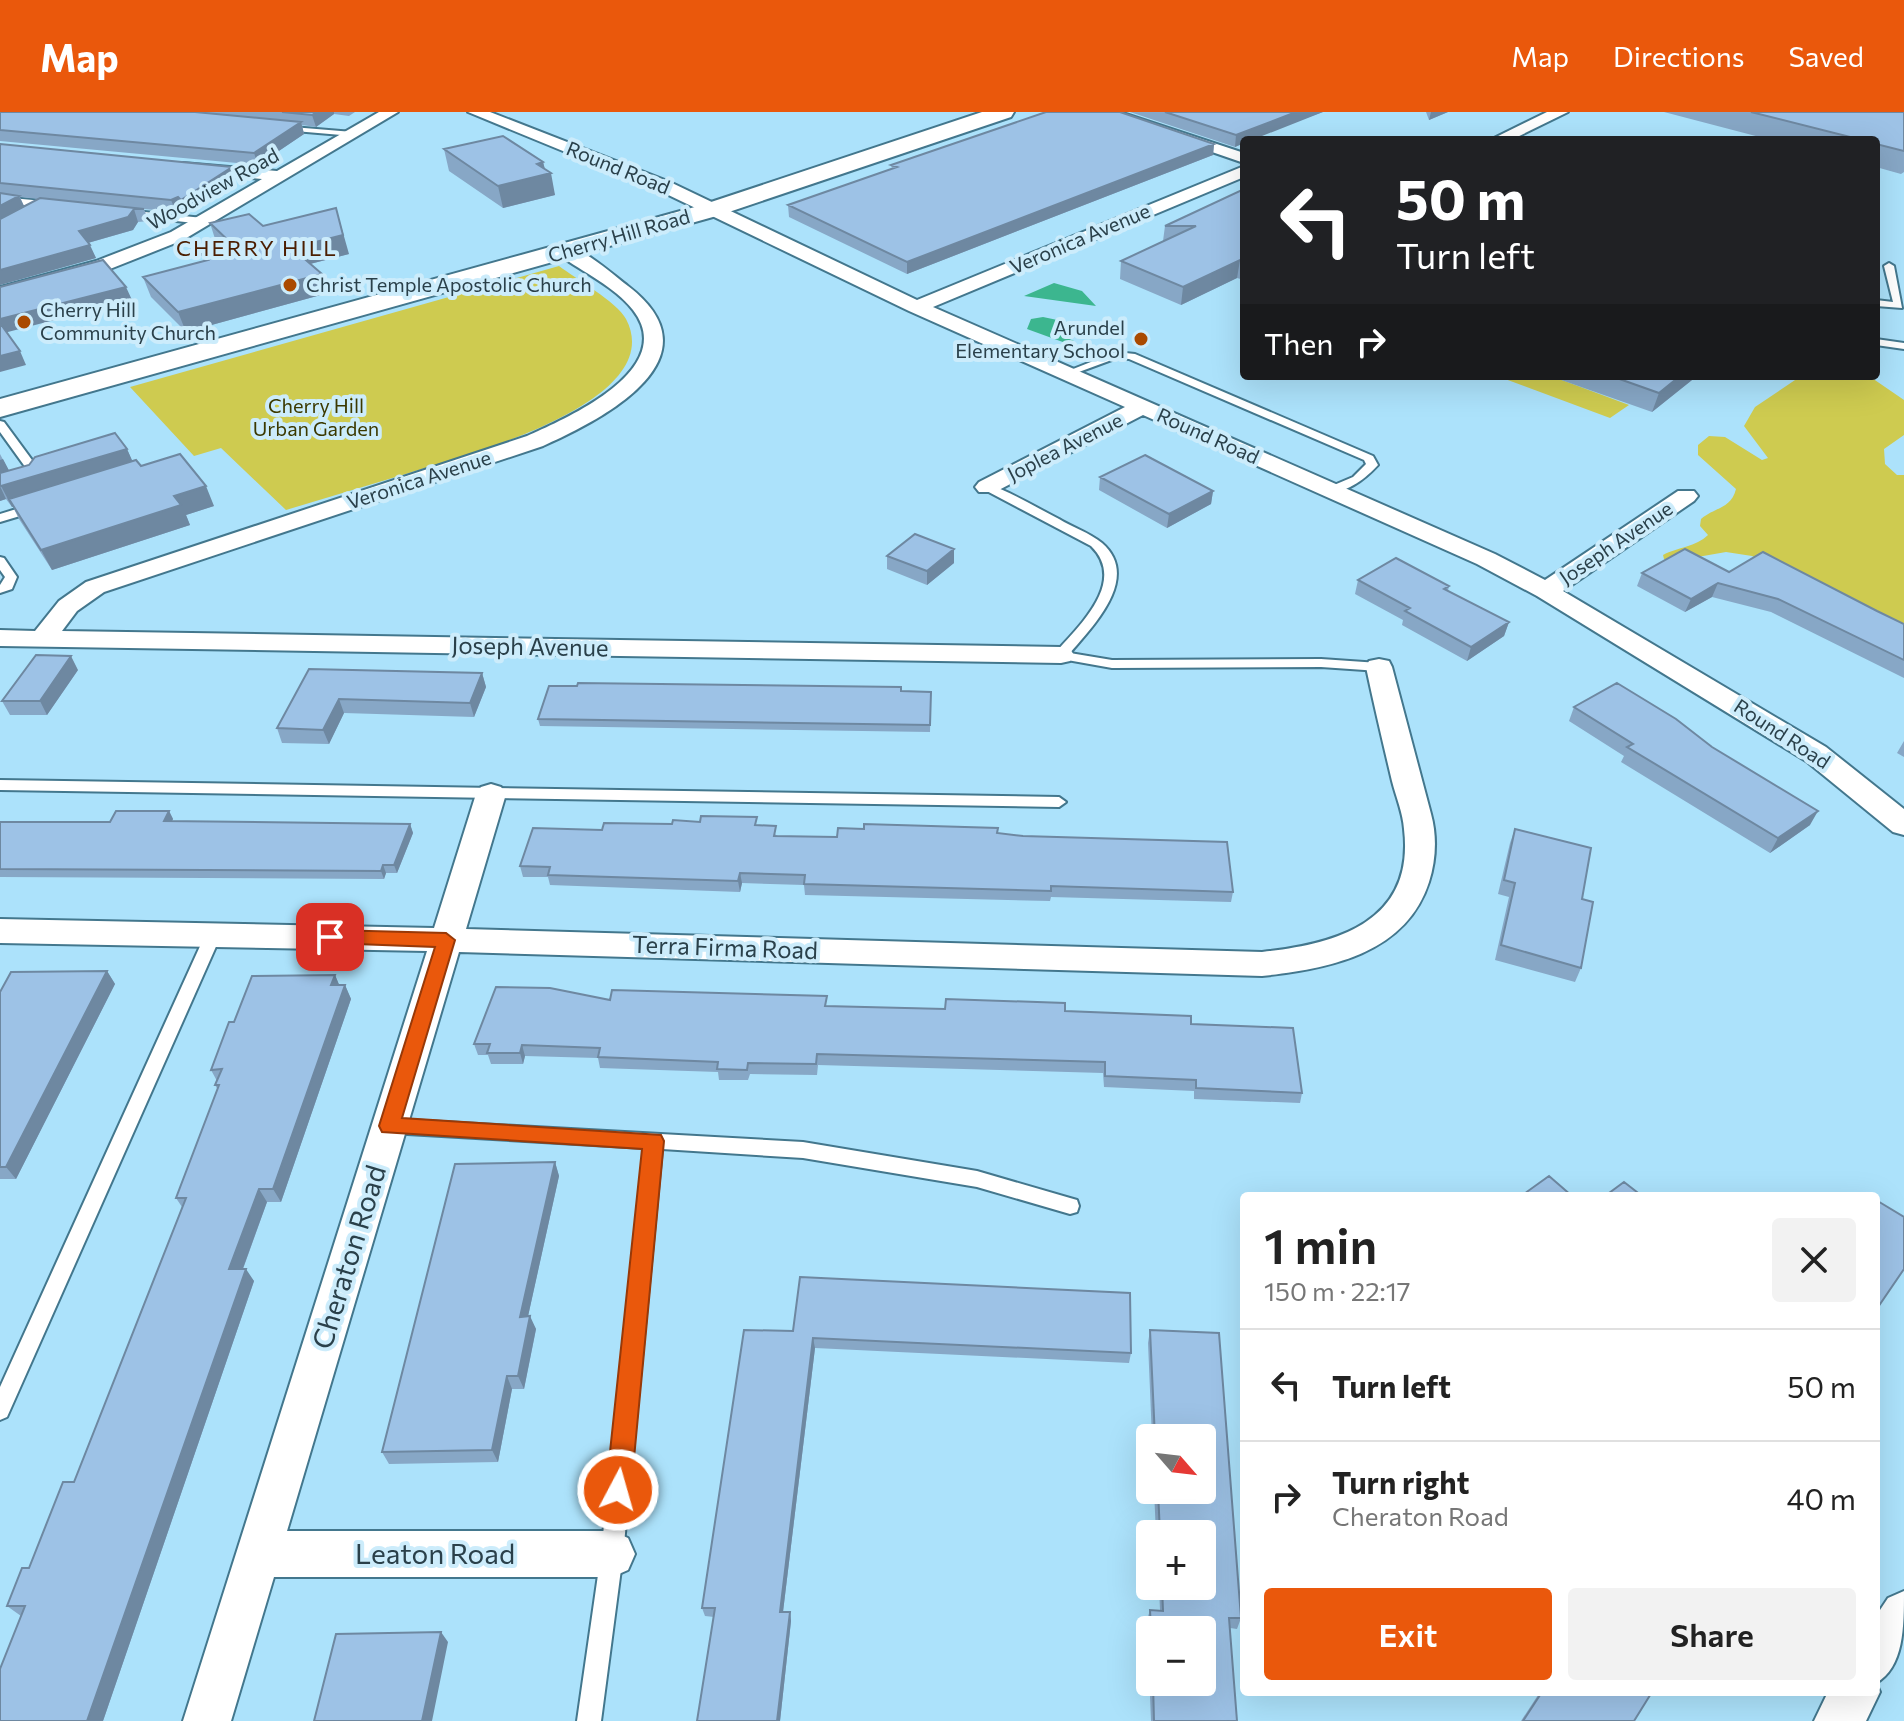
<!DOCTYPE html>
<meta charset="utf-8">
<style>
:root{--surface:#fff;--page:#f2f2f2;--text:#222;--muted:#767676;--line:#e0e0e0;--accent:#ea580c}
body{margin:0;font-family:Commissioner,sans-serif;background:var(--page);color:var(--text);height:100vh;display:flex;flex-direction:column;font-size:30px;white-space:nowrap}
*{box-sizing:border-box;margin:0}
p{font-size:26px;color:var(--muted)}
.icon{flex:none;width:44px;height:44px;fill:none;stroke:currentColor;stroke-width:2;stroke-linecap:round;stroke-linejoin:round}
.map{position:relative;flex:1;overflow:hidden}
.panel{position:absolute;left:1240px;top:1080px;width:640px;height:504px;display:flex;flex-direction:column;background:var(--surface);border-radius:8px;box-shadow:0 8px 32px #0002}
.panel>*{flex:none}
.banner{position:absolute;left:1240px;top:24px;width:640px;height:244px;border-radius:8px;box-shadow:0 8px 32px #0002;background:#202124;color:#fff;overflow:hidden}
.needle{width:52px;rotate:118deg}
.controls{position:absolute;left:1136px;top:1312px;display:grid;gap:16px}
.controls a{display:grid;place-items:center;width:80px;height:80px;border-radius:8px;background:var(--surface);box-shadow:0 8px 32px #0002;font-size:40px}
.pin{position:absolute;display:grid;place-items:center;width:68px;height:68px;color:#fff;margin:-34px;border-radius:16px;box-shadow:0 4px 12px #0006}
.me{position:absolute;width:88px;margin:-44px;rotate:6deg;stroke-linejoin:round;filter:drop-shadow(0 0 6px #0008)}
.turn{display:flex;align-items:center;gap:28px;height:168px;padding:0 24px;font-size:36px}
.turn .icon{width:104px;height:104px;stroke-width:2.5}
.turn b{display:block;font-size:56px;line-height:68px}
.then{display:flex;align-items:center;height:76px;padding:0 24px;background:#0003;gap:16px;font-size:30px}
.round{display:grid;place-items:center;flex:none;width:84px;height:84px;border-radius:8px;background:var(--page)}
.overview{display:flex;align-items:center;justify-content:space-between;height:136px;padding:0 24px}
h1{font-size:48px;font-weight:600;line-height:60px}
.cta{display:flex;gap:16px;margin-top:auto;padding:16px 24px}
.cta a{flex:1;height:92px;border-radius:8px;background:var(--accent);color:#fff;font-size:32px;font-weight:600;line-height:92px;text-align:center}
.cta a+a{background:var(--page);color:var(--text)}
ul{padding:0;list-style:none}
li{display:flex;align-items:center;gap:24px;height:112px;padding:0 24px;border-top:2px solid var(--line)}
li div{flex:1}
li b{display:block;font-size:30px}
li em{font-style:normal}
header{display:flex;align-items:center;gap:48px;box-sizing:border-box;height:112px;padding:0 40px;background:var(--accent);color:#fff}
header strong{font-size:38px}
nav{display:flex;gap:44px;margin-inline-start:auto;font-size:28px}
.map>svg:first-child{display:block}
.green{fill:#cecb50}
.water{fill:#3cb68f}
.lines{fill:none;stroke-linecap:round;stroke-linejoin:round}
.lane-casing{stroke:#43778d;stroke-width:4}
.street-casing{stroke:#43778d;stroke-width:4}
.secondary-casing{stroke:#43778d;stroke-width:4}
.lane{fill:#fff;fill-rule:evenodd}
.street{fill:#fff;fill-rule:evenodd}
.secondary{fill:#fff;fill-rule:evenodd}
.wall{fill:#87a7c6;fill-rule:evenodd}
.shaded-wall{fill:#6e88a1}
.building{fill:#9dc2e6;stroke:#6e88a1;stroke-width:2}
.route{fill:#ea580c;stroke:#983908;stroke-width:2}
.poi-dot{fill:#aa4a00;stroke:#ccecfb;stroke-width:3}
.labels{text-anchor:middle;stroke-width:8;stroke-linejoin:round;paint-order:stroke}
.far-street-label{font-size:20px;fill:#2a404a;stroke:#ccecfb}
.far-poi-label{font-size:20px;fill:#2a404a;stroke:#ccecfb;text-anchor:start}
.far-park-label{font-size:20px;fill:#3b3900;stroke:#ccecfb}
.far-neighbourhood-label{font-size:22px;letter-spacing:2px;fill:#4c1e01;stroke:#ccecfb}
.street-label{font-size:24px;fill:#2a404a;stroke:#ccecfb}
.near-street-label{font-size:28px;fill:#2a404a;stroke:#ccecfb}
</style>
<header>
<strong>Map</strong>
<nav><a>Map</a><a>Directions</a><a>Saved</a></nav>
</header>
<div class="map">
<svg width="1904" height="1609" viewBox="0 0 1904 1609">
<rect width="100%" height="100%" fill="#ace2fb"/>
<path class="green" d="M559,154C575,166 617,190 626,207C670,291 460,345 409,361C368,373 327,386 286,398L221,336L194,344L130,275Z
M1509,264H1551L1629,293L1610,306L1505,267Z
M1801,264H1869L1904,288V323L1884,337L1885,352L1897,363H1904V519L1752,444L1726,440L1669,450L1664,447L1663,443C1678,435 1696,435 1708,423L1700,414L1701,407C1715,395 1731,397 1736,377L1698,343V333L1709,324L1725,325L1762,348L1768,346L1744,314L1755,295Z"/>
<path class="water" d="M1054,171L1082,179L1096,194L1024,184Z
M1043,205L1091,215V220L1083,224L1053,220L1074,229L1071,233L1027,217L1031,207Z"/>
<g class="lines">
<g class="lane-casing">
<path id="lane" d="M280,14L353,20L357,22L353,24L283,18Z
M0,85L44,89L48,92L44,95L0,91Z
M125,98L203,106L207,109L203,112L122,103V99Z
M1889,151L1894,154L1902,196L1876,194V188L1893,190L1884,154Z
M1876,227L1904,231V237L1876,233Z
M1116,240L1135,242L1373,344L1378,353C1365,367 1346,382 1327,380V376L1353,365L1366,352L1364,348L1129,247L1117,246L1068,264L1063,261Z
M0,309L4,310L43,363L38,371L0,382V375L29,367L31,363L0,320Z
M987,372C1012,380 1035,395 1059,407C1072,415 1090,421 1102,431C1141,465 1094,513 1070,541L1112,548L1321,547L1379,551L1386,555L1379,559L1321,555L1112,556L1056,546V540C1081,512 1127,469 1091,434L983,377L981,375Z
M36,391L40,392V398L0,410V402Z
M0,445L4,446L17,465L12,477L0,481V473L5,465L0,458Z
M0,668L1059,685L1066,690L1059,695L0,678Z
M214,815L222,821L7,1305L0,1308V1275L206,821Z
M390,1007L803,1030L977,1059L1070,1086L1077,1088L1079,1094L1077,1100L1070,1102L977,1075L803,1046L662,1037L623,1442L601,1609H577L601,1442L644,1036L390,1021L384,1019L381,1014L384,1009Z"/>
</g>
<g class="street-casing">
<path id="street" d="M379,0H398L183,128L110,157L0,187V175L96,149L171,120L262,67L189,60L183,59L181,55L183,51L277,59Z
M468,0H490L670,70L917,188L1244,54V65L933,195L1495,442L1545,468L1678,379H1694L1698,384L1694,389L1563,479L1826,635L1904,697V723L1893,720L1806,649L1537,484L1477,452L1143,303L995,380H979L975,375L979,370L1125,295L909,199L658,78Z
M1096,0H1120L1244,41V51Z
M1547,0H1568L1511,28H1490Z
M566,133C587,139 611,161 628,174C721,245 606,306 543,334L104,480L77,499L62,519L1061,535L1070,537L1074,543L1070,549L1061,551L0,534V518L35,519L59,489L86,470L527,324C568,306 679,257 633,198C615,175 583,160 559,143L557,139L559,135Z
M1379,547L1389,549L1392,555L1431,702C1437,724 1436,748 1429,770C1406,842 1328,857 1262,864L459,840L287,1419H612L628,1426L635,1442L628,1458L612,1465H274L231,1609H183L427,839L0,831V807L434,816L476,682L481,675L491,672L501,675L506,682L466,817L1262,840C1337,832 1415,810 1404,717C1403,701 1396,685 1392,669C1383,631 1374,593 1366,555L1369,549Z
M1904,1479C1904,1515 1904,1555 1876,1571L1880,1580L1866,1609H1814L1828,1580H1876V1504L1888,1486Z"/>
</g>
<g class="secondary-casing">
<path id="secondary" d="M982,0H1014L1011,5L720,103L0,305V287L702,93Z"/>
</g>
<use href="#lane" class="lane"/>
<use href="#street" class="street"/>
<use href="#secondary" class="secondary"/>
</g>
<path class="wall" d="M0,0H355L349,4L334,2L316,15L302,13L304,22L258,53L0,29Z
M1130,0H1323L1244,28V31L1235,35Z
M1426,0H1448L1429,8Z
M1664,0H1904V60L1901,62L1876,55V28H1771Z
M0,32L232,55L236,67L186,101L182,98L176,100L144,97L149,109L138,110L133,118L88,131L96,146L0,173ZM20,85L38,87L24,94Z
M1214,32L1213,43L907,162L789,105L788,93L892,57L891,53Z
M444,37L543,50L545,57L555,83L503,96L449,59Z
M1244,77V168L1237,166L1181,193L1120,167L1121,149L1163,129L1165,114Z
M210,111L263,114L349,142L310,152L328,181L186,220L151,185L143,165L204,149L201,142L223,137L216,130Z
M1550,264H1697L1652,300Z
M127,337L132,349L214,394L186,403L190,413L52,458L19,407L13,395H12L6,387L0,389V342L9,359Z
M1100,365L1213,379L1211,392L1167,416L1099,378Z
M887,444L954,451L927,473L887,457Z
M1729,460L1877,499L1904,512V566L1771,500L1712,485L1685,500L1637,474L1642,461Z
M1358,468L1449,474L1448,479L1509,510L1504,524L1467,549L1402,513L1403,508L1355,482Z
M309,557L482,561L486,575L474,605L344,601L329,632L282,631L277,616Z
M78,558L47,603H10L2,589Z
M901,579L931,580L930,620L540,614L538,607Z
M1574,595L1712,635L1810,713L1770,741L1621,650L1624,644L1569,609Z
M1904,629V645L1897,641Z
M169,699L173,707L172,709L410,712L413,721L397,761H386L384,767L0,765V710H110Z
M758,713L778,724L837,725L997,721L1233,780L1231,790L1051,785L1050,789L805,783L804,773L742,771L740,780L550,773L548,765H523L520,754L602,718Z
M1515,717L1582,787L1581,856L1575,870L1495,848L1509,785L1498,782L1510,731Z
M107,859L115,872L16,1067H0V880Z
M335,863L339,873H345L351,887L281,1090H267L243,1157L254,1169L103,1609H0L21,1504L7,1494L29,1456L74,1370L182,1095L176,1086L218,978L215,973L217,969L211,958L234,910Z
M610,888L828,894L1065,899L1191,912L1302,981L1300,991L1194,987V979L1104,975L1103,961L818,953L817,963L750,962L748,968H719L718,960L600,956L598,946L525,944L523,952H491L488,943H478L474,932Z
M555,1050L559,1064L528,1204L536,1217L524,1277H512L498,1350L389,1352L382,1340Z
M744,1218L1131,1241L1129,1251L815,1236L783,1500H790L791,1509L780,1609H697L714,1505L705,1504L702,1496Z
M1150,1218L1219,1221L1241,1506L1237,1517L1230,1516L1237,1609H1151L1147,1508L1150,1498H1160L1159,1474H1202V1422H1156L1154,1378H1202V1326H1152L1148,1231ZM1150,1518H1202V1570H1150Z
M1540,1580H1652L1634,1609H1521Z"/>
<path class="shaded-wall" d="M317,0H334V2L316,15L312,3Z
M1296,0H1323L1252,28H1244V31L1235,35L1236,23Z
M1431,0H1448L1429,8Z
M301,10L304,22L258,53L254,41Z
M1214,32L1213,43L907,162V150Z
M543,50L546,62L551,61L555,83L503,96L498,74L537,52Z
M232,55L236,67L186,101L181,88Z
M19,84L25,96L0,110V94Z
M178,85L182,98L176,100L171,88Z
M336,96L349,142L298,155L292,136Z
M134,97L138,110L133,118L84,132L79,119Z
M90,133L96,146L0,173V158Z
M1240,148L1237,166L1181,193L1183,175Z
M322,162L328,181L186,220L178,200Z
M126,175L132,188L4,221L0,212V207Z
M20,239L26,253L0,260V244Z
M1680,264H1697L1652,300L1659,281Z
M127,337L136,357L9,387L13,395H12L1,374Z
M3,347L14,368L0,372V348Z
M0,374L6,387L0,389Z
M206,374L214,394L186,403L190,413L52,458L41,438L174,384Z
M1213,379L1211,392L1167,416L1169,402Z
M954,437V451L927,473V459Z
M1718,471L1712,485L1685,500L1691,487Z
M1509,510L1504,524L1467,549L1471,535Z
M71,544L78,558L47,603L40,589Z
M482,561L486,575L474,605L470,591Z
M339,587L344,601L329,632L323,618Z
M169,699L173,707L168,717L164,709Z
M1818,699L1810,713L1770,741L1778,726Z
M410,712L413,721L397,761L394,753Z
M383,753L386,761L384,767L381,759Z
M740,761L742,771L740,780L738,769Z
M107,859L115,872L16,1067L6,1055Z
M335,863L341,877L331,873Z
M345,873L351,887L281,1090L273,1077Z
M522,933L525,944L523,952L520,941Z
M555,1050L559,1064L525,1218L520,1205Z
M259,1077L267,1090L238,1170L229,1157Z
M246,1157L254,1169L103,1609H87Z
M530,1204L536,1217L524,1277L518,1264Z
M813,1226L815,1236L782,1508L780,1500Z
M507,1264L512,1277L498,1350L492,1338Z
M790,1500L791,1509L780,1609H777Z
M441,1520L448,1530L432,1609H422Z"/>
<path class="building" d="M0,0H195L301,10L254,41L0,18Z
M282,0H317L312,3Z
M1046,0H1120L1214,32L907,150L788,93L897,55L891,53Z
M1165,0H1296L1236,23Z
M1751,0H1904V39L1876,32V28H1862Z
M503,24L543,50L537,52L551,61L498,74L444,37Z
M0,32L232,55L181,88L178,85L171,88L0,71Z
M1244,77V149L1240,148L1183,175L1121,149L1196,114H1165Z
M0,81L19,84L0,94Z
M40,86L144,97H134L128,105L79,119L90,133L0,158V107Z
M336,96L343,123L292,136L322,162L178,200L143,165L208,148L201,142L234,134L210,111L249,102L263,114Z
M103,148L126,175L0,207V175Z
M0,211L20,239L0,244Z
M1611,264H1680L1659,281Z
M115,321L127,337L1,374L0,373V361L29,353L35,345Z
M180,342L206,374L174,384L181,393L41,438L9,387L136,348L141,354Z
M1145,343L1213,379L1169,402L1100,365Z
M915,422L954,437L927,459L887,444Z
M1685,437L1729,460L1763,440L1877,499L1904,512V548L1778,487L1718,471L1691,487L1642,461Z
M1396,446L1449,474L1444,477L1509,510L1471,535L1405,499L1410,496L1358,468Z
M36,543L71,544L40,589H2Z
M309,557L482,561L470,591L339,587L323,618L277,616Z
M578,571L901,575V579L931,580L930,613L538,607L549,574H577Z
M1617,571L1676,607L1712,635L1818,699L1778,726L1627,635L1633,632L1574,595Z
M116,699H169L164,709L410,712L394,753H383L381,759L0,757V710H110Z
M701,704L757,705L755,713L776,714L774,724L837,725L838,716L864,717V712L998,716L997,721L1023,724L1227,730L1233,780L1051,774V779L804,772L805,763L740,761L738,769L548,763L550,755L520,754L533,716L602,718L604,711L672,712L673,708L700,710Z
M1515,717L1591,736L1582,787L1593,790L1581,856L1501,833L1515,771L1504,768Z
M107,859L6,1055H0V880L11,860Z
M335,863L331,873H345L273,1077H259L229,1157H246L87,1609H0V1557L25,1494H7L22,1456H29L63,1370H74L186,1086H176L219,973H215L222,957L211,958L229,910H234L252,864Z
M496,875L550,876L610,888L612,878L827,884L825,894L945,897L946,887L1065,891V899L1191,904V912L1293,916L1302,981L1196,976V968L1105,964V950L817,942L816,952L748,951L747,958L717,957L718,950L598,945L600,936L522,933L520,941H487L490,932H474Z
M555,1050L520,1205L530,1204L518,1264H507L492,1338L382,1340L455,1052Z
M1549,1064L1572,1084H1521Z
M1624,1070L1642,1084H1605Z
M1876,1088L1904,1105V1157L1876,1198Z
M800,1165L1130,1181L1131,1241L813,1226L780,1500H790L777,1609H697L715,1496H702L744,1218L793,1219Z
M1150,1218L1219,1221L1241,1506H1229L1237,1609H1154L1153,1570H1202V1518H1151L1150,1498L1163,1499L1162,1474H1202V1422H1160L1158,1378H1202V1326H1155Z
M441,1520L422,1609H314L336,1522Z
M1542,1580H1652L1634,1609H1523Z"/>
<path class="route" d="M330,818L446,821L455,828L402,1006L661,1023L664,1029L631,1378L627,1387L618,1391L609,1387L606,1378L642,1037L382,1020L379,1014L435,835L330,831L321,825Z"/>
<g class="poi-dot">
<circle cx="290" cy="173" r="8"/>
<circle cx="24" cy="210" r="8"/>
<circle cx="1141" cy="227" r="8"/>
</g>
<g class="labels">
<g class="far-street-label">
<text transform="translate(618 56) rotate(22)" y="7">Round Road</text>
<text transform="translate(213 77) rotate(-29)" y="7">Woodview Road</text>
<text transform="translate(619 124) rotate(-16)" y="7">Cherry Hill Road</text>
<text transform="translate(1080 127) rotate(-23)" y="7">Veronica Avenue</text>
<text transform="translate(1208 324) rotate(24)" y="7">Round Road</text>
<text transform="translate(1065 335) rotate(-27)" y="7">Joplea Avenue</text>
<text transform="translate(419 368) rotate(-18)" y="7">Veronica Avenue</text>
<text transform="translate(1616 431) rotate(-34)" y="7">Joseph Avenue</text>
<text transform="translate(1782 622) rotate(33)" y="7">Round Road</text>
</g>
<g class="far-poi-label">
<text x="306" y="180">Christ Temple Apostolic Church</text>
<text x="40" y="205">Cherry Hill<tspan x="40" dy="23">Community Church</tspan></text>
<text x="1125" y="223" text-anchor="end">Arundel<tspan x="1125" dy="23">Elementary School</tspan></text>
</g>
<g class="far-park-label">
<text x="316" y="301">Cherry Hill<tspan x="316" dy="23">Urban Garden</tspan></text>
</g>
<g class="far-neighbourhood-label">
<text x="257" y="144">CHERRY HILL</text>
</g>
<g class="street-label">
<text transform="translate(530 535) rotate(1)" y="8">Joseph Avenue</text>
<text transform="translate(725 836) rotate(2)" y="8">Terra Firma Road</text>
</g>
<g class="near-street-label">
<text transform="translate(349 1145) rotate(-73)" y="10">Cheraton Road</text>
<text x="435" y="1452">Leaton Road</text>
</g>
</g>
</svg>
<div class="controls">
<a><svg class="needle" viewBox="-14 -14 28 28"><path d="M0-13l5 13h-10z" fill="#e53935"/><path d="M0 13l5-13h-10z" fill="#767676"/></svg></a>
<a>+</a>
<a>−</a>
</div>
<div class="pin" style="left:330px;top:825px;background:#d93025"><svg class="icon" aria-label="arrive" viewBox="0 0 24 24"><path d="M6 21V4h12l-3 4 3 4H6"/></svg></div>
<svg class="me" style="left:618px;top:1378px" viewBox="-20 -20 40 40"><circle r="17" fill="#ea580c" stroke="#fff" stroke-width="3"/><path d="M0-11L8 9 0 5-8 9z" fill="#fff"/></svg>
<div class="banner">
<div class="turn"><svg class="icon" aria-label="left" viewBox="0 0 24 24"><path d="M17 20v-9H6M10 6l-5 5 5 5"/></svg><div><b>50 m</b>Turn left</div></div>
<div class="then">Then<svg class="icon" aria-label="right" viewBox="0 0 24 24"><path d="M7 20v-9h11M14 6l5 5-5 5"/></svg></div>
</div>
<section class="panel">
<div class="overview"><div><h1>1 min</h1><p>150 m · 22:17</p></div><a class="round"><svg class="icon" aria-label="close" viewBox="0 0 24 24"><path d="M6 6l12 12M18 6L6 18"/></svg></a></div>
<ul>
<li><svg class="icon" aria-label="left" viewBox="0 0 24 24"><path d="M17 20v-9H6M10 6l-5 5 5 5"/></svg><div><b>Turn left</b></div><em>50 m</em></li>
<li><svg class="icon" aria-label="right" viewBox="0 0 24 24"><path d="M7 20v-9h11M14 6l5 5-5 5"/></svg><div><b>Turn right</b><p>Cheraton Road</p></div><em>40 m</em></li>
</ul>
<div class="cta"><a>Exit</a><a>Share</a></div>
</section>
</div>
